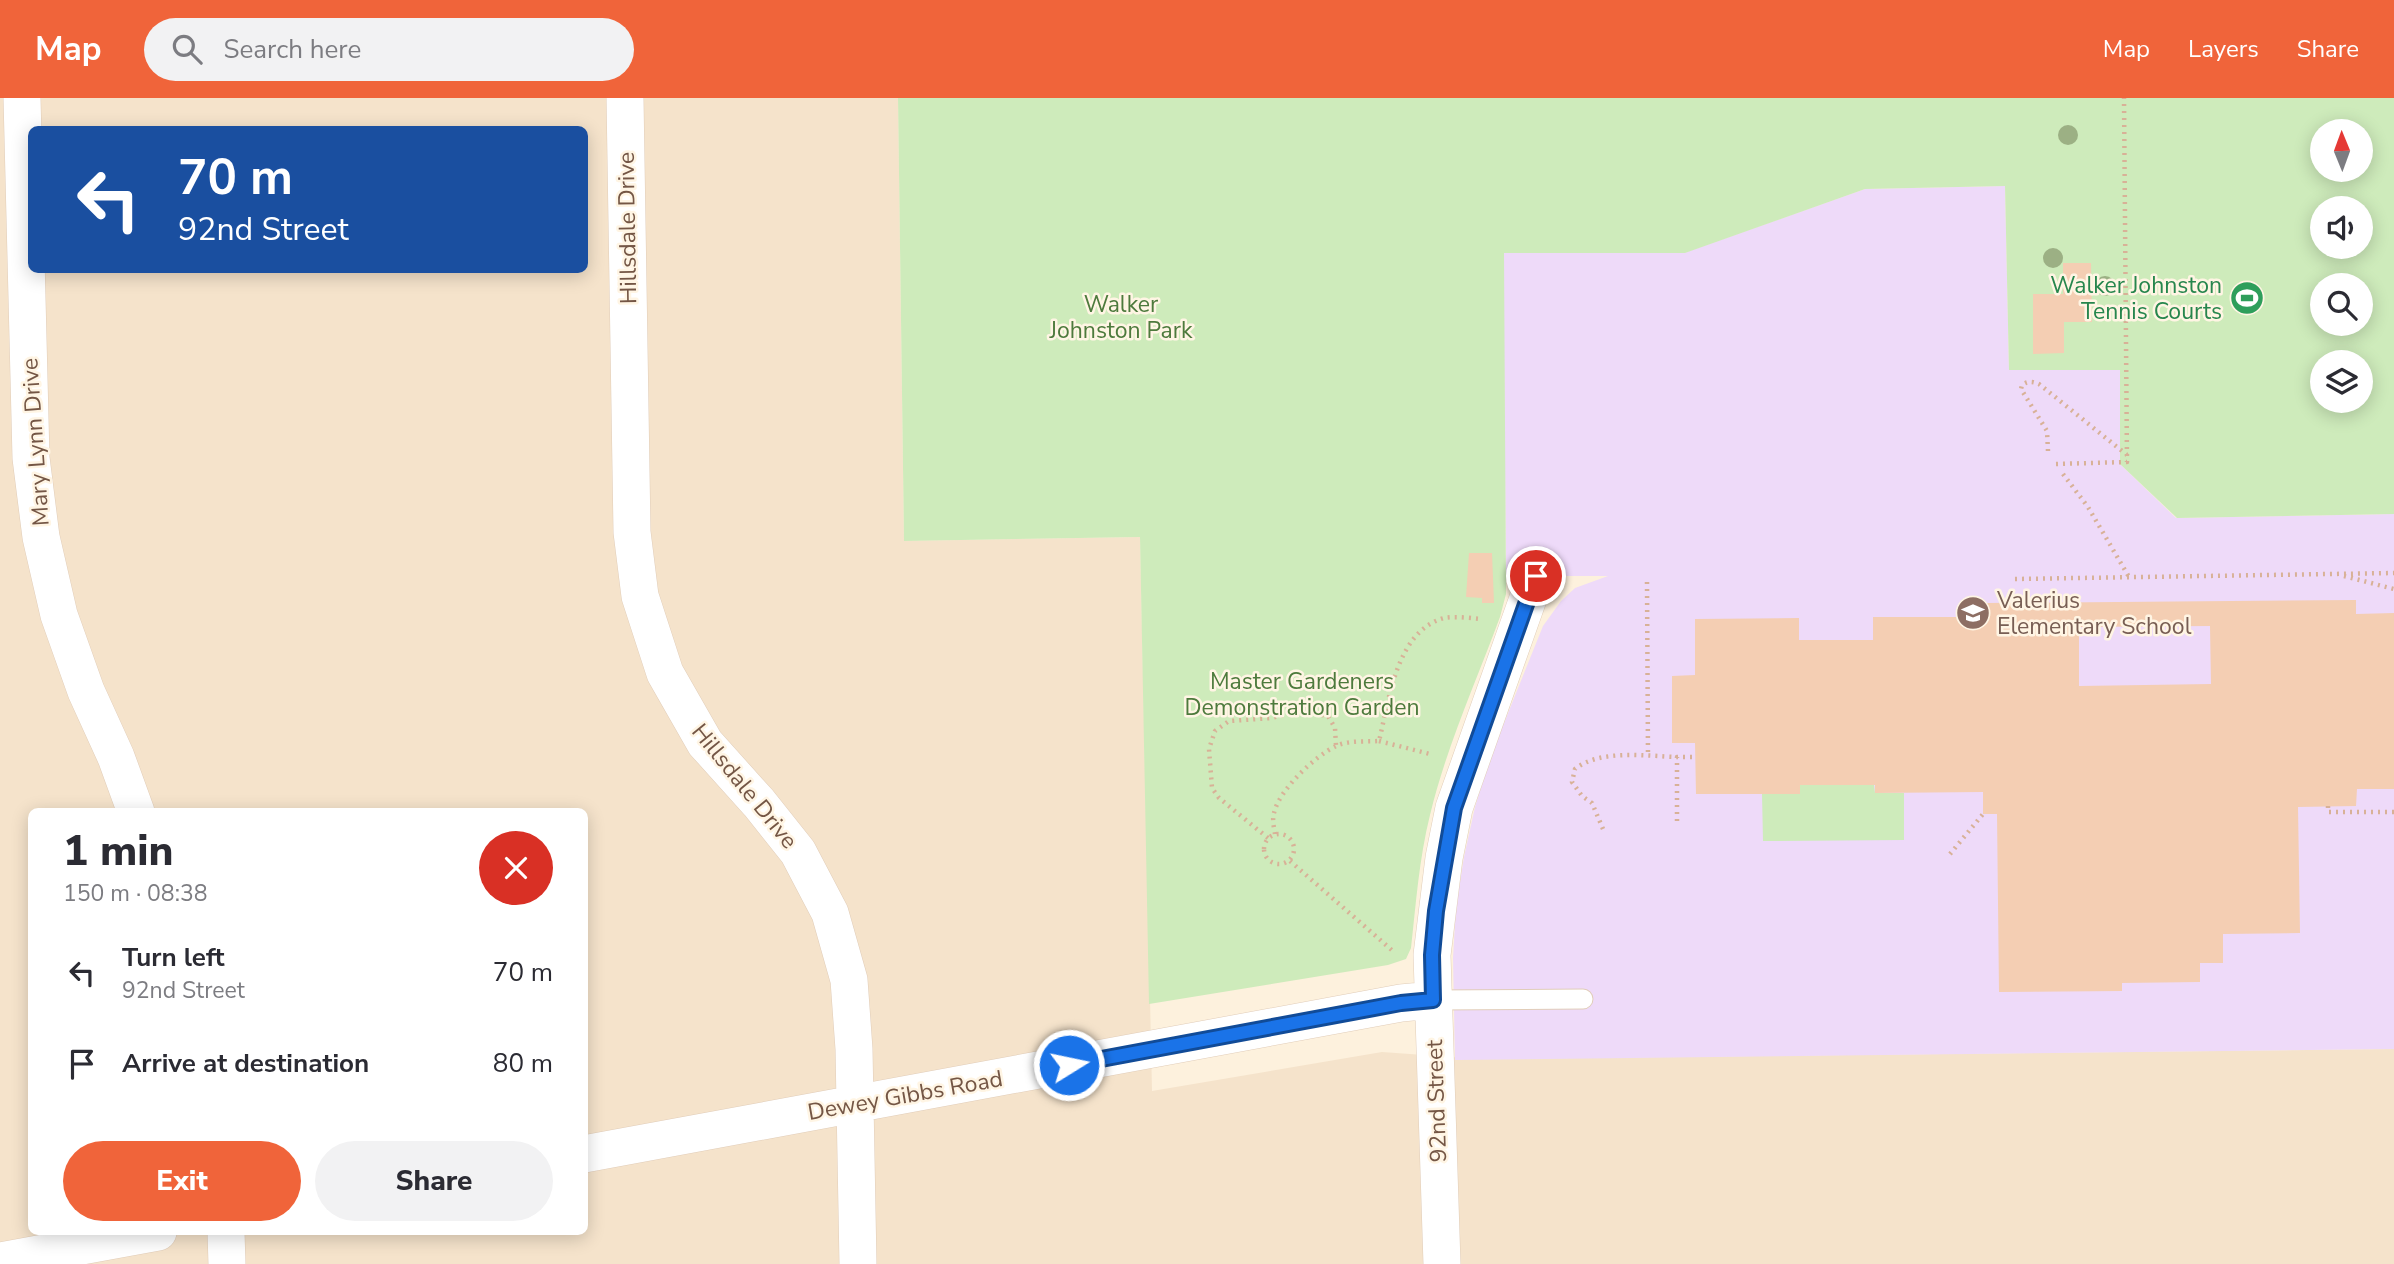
<!DOCTYPE html>
<meta charset="utf-8">
<style>
:root{--surface:#fff;--page:#f2f2f3;--text:#2b2b33;--muted:#7c7c81;--accent:#f0643a}
body{margin:0;font-family:"Nunito Sans",sans-serif;background:var(--page);color:var(--text);height:100vh;display:flex;flex-direction:column;font-size:26px;white-space:nowrap}
*{box-sizing:border-box;margin:0}
p{font-size:23px;color:var(--muted)}
.icon{flex:none;width:38px;height:38px;fill:none;stroke:currentColor;stroke-width:2;stroke-linecap:round;stroke-linejoin:round}
.map{position:relative;flex:1;overflow:hidden}
.sheet{position:absolute;left:28px;top:710px;width:560px;height:427px;display:flex;flex-direction:column;background:var(--surface);border-radius:10px;box-shadow:0 4px 18px #0003}
.sheet>*{flex:none}
.top-card{position:absolute;left:28px;top:28px;width:560px;height:147px;border-radius:10px;box-shadow:0 4px 18px #0003;background:#1a4fa0;color:#fff;overflow:hidden}
.needle{width:46px;rotate:359deg}
.tools{position:absolute;left:2310px;top:21px;display:grid;gap:14px}
.tools a{display:grid;place-items:center;width:63px;height:63px;border-radius:50%;background:var(--surface);box-shadow:0 4px 18px #0003;font-size:35px}
.pin{position:absolute;display:grid;place-items:center;width:60px;height:60px;color:#fff;margin:-30px;border:4px solid #fff;border-radius:50%;box-shadow:0 2px 7px #0007}
.me{position:absolute;width:77px;margin:-38px;rotate:80deg;stroke-linejoin:round;filter:drop-shadow(0 0 5px #0008)}
.turn{display:flex;align-items:center;gap:24px;height:147px;padding:0 35px;font-size:32px}
.turn .icon{width:91px;height:91px;stroke-width:2.5}
.turn b{display:block;font-size:49px;line-height:60px}
.round{display:grid;place-items:center;flex:none;width:74px;height:74px;border-radius:37px;background:var(--page)}
.headline{display:flex;align-items:center;justify-content:space-between;height:119px;padding:0 35px}
h1{font-size:42px;font-weight:800;line-height:52px}
.primary-button{display:flex;gap:14px;margin-top:auto;padding:14px 35px}
.primary-button a{flex:1;height:80px;border-radius:42px;background:var(--accent);color:#fff;font-size:28px;font-weight:800;line-height:80px;text-align:center}
.primary-button a+a{background:var(--page);color:var(--text)}
ul{padding:0;list-style:none}
li{display:flex;align-items:center;gap:21px;height:91px;padding:0 35px}
li div{flex:1}
li b{display:block;font-size:26px}
li em{font-style:normal}
header{display:flex;align-items:center;gap:42px;box-sizing:border-box;height:98px;padding:0 35px;background:var(--accent);color:#fff}
header strong{font-size:33px}
nav{display:flex;gap:38px;margin-inline-start:auto;font-size:24px}
.search{width:490px;height:63px;background:var(--page);display:flex;align-items:center;gap:18px;box-sizing:border-box;padding:0 24px;border-radius:38px;color:var(--muted);font-size:26px}
.map>svg:first-child{display:block}
.residential{fill:#f5e3cb;fill-rule:evenodd}
.education{fill:#eedaf9}
.green{fill:#ceebbb;fill-rule:evenodd}
.building{fill:#f4ceb3;fill-rule:evenodd}
.lines{fill:none;stroke-linecap:round;stroke-linejoin:round}
.lane-casing{stroke:#e1cdb9;stroke-width:21}
.street-casing{stroke:#e1cdb9;stroke-width:38}
.path{stroke:#d8b197;stroke-width:4.5;stroke-dasharray:2 5;stroke-linecap:butt}
.lane{stroke:#fff;stroke-width:19}
.street{stroke:#fff;stroke-width:37}
.tree{fill:#9cb084}
.route-casing{stroke:#114b97;stroke-width:18}
.route{stroke:#1a73e8;stroke-width:12}
.labels{text-anchor:middle;stroke-width:5;stroke-linejoin:round;paint-order:stroke}
.street-label{font-size:23px;fill:#745645;stroke:#fff5e4}
.leisure-label{font-size:23px;fill:#27864d;stroke:#fff5e4;text-anchor:end}
.park-label{font-size:23px;fill:#4d7a3c;stroke:#fff5e4}
.education-label{font-size:23px;fill:#785e54;stroke:#fff5e4;text-anchor:start}
</style>
<header>
<strong>Map</strong>
<div class="search"><svg class="icon" aria-label="search" viewBox="0 0 24 24"><circle cx="10" cy="10" r="6"/><path d="M15 15l6 6"/></svg>Search here</div>
<nav><a>Map</a><a>Layers</a><a>Share</a></nav>
</header>
<div class="map">
<svg width="2394" height="1166" viewBox="0 0 2394 1166">
<rect width="100%" height="100%" fill="#fdf1dd"/>
<path class="residential" d="M0,0H898L904,443L1140,439L1152,993L1382,954L1480,961L2394,951V1166H0ZM32,32H584V172H32ZM32,714H584V1134H32Z"/>
<path class="education" d="M2005,88L2009,272H2120V366L2176,420L2394,416V951L1455,962L1453,860L1456,809L1464,759L1475,709L1490,660L1543,528L1561,503L1575,490L1608,478H1506L1503,155H1684L1865,91Z"/>
<path class="green" d="M898,0H2394V416L2177,420L2120,366V272H2009L2005,88L1865,91L1685,155H1504L1506,496L1500,519C1476,584 1446,650 1430,717C1419,761 1416,806 1411,850L1406,861L1388,867L1149,906L1140,439L904,443ZM2322,33H2361V72H2322ZM2322,110H2361V149H2322ZM2322,187H2361V226H2322ZM2322,264H2361V303H2322Z
M1800,687H1874L1875,695H1904V742L1763,743L1762,696H1800Z"/>
<path class="building" d="M2063,165H2091L2092,224H2064V255L2033,256V196H2063Z
M1469,455H1492L1494,505H1482V500L1466,499Z
M2356,502V516L2394,515V691H2357L2356,708L2298,709L2300,835L2223,836V865H2200V884L2122,885V893L1999,894L1997,716H1983V694L1875,695V687H1800V696H1696L1695,645H1672V578L1695,577V521L1799,520V542H1873V519H1977V527L1987,526V505ZM2210,528L2211,586L2079,588V529Z"/>
<g class="lines">
<g class="lane-casing">
<path id="lane" d="M1433,902L1583,901"/>
</g>
<g class="street-casing">
<path id="street" d="M22,0L31,360L41,439L59,517L86,593L116,659L136,714
M625,0L632,434L640,498L665,575L705,645L759,705L798,754L830,815L849,882L854,951L858,1166
M584,1056L1401,905L1433,902
M226,1134L227,1166
M0,1163L158,1134
M1442,1166L1432,857L1444,760L1454,710L1536,478"/>
</g>
<path class="path" d="M2048,353L2047,333L2021,291L2022,287C2028,283 2032,283 2039,286L2127,357
M2056,366L2127,364L2124,0
M2063,376L2088,409L2129,479
M2344,478L2394,491
M2015,481L2394,475
M1647,484L1648,658
M1379,643L1430,656
M2328,708V714H2394
M1677,723V659H1696
M1603,731L1592,705L1582,698L1572,684L1575,671C1600,651 1646,658 1677,659
M1264 751a15 15 0 1 1 30 0a15 15 0 1 1-30 0Z
M1275,736C1274,729 1272,722 1274,715C1279,692 1315,658 1336,648C1349,642 1365,644 1379,643C1389,603 1396,533 1444,520C1455,518 1470,520 1482,521
M1268,740L1219,700L1212,690L1209,651L1215,633L1229,623L1272,620L1297,613L1328,618L1335,630L1336,648
M1950,756L1983,716
M1290,763L1394,854"/>
<use href="#lane" class="lane"/>
<use href="#street" class="street"/>
</g>
<g class="tree">
<circle cx="2068" cy="37" r="10"/>
<circle cx="2053" cy="160" r="10"/>
<circle cx="2105" cy="188" r="10"/>
</g>
<g class="lines">
<g class="route-casing">
<path id="route" d="M1069,967L1401,905L1433,902L1432,857L1436,813L1454,710L1536,478"/>
</g>
<use href="#route" class="route"/>
</g>
<defs>
<g id="stadium-disc" transform="scale(1.75)"><circle r="9.5" fill="#2e9e5b" stroke="#fff5e4"/><path d="M0-5a6.5 5 0 1 0 0 10a6.5 5 0 1 0 0-10ZM-3.5-1.8h7v3.6h-7Z" fill="#fff"/></g>
<g id="school-disc" transform="scale(1.75)"><circle r="9.5" fill="#8d6e63" stroke="#fff5e4"/><path d="M0-5L7-2L0 1L-7-2ZM-4 1L0 2.5L4 1V4Q0 6-4 4Z" fill="#fff"/></g>
</defs>
<g fill-rule="evenodd">
<use href="#stadium-disc" x="2247" y="200"/>
<use href="#school-disc" x="1973" y="515"/>
</g>
<g class="labels">
<g class="street-label">
<text transform="translate(627 130) rotate(-91)" y="8">Hillsdale Drive</text>
<text transform="translate(35 344) rotate(-94)" y="8">Mary Lynn Drive</text>
<text transform="translate(745 688) rotate(51)" y="8">Hillsdale Drive</text>
<text transform="translate(905 997) rotate(-10)" y="8">Dewey Gibbs Road</text>
<text transform="translate(1436 1003) rotate(-92)" y="8">92nd Street</text>
</g>
<g class="leisure-label">
<text x="2222" y="195">Walker Johnston<tspan x="2222" dy="26">Tennis Courts</tspan></text>
</g>
<g class="park-label">
<text x="1121" y="214">Walker<tspan x="1121" dy="26">Johnston Park</tspan></text>
<text x="1302" y="591">Master Gardeners<tspan x="1302" dy="26">Demonstration Garden</tspan></text>
</g>
<g class="education-label">
<text x="1997" y="510">Valerius<tspan x="1997" dy="26">Elementary School</tspan></text>
</g>
</g>
</svg>
<div class="tools">
<a><svg class="needle" viewBox="-14 -14 28 28"><path d="M0-13l5 13h-10z" fill="#e53935"/><path d="M0 13l5-13h-10z" fill="#7c7c81"/></svg></a>
<a><svg class="icon" aria-label="sound" viewBox="0 0 24 24"><path d="M4 9h4l5-4v14l-5-4H4zM17 9q2 3 0 6"/></svg></a>
<a><svg class="icon" aria-label="search" viewBox="0 0 24 24"><circle cx="10" cy="10" r="6"/><path d="M15 15l6 6"/></svg></a>
<a><svg class="icon" aria-label="layers" viewBox="0 0 24 24"><path d="M12 4l9 5-9 5-9-5zM3 14l9 5 9-5"/></svg></a>
</div>
<div class="pin" style="left:1536px;top:478px;background:#d93025"><svg class="icon" aria-label="arrive" viewBox="0 0 24 24"><path d="M6 21V4h12l-3 4 3 4H6"/></svg></div>
<svg class="me" style="left:1069px;top:967px" viewBox="-20 -20 40 40"><circle r="17" fill="#1a73e8" stroke="#fff" stroke-width="3"/><path d="M0-11L8 9 0 5-8 9z" fill="#fff"/></svg>
<div class="top-card">
<div class="turn"><svg class="icon" aria-label="left" viewBox="0 0 24 24"><path d="M17 20v-9H6M10 6l-5 5 5 5"/></svg><div><b>70 m</b>92nd Street</div></div>
</div>
<section class="sheet">
<div class="headline"><div><h1>1 min</h1><p>150 m · 08:38</p></div><a class="round" style="background:#d93025;color:#fff"><svg class="icon" aria-label="close" viewBox="0 0 24 24"><path d="M6 6l12 12M18 6L6 18"/></svg></a></div>
<ul>
<li><svg class="icon" aria-label="left" viewBox="0 0 24 24"><path d="M17 20v-9H6M10 6l-5 5 5 5"/></svg><div><b>Turn left</b><p>92nd Street</p></div><em>70 m</em></li>
<li><svg class="icon" aria-label="arrive" viewBox="0 0 24 24"><path d="M6 21V4h12l-3 4 3 4H6"/></svg><div><b>Arrive at destination</b></div><em>80 m</em></li>
</ul>
<div class="primary-button"><a>Exit</a><a>Share</a></div>
</section>
</div>
